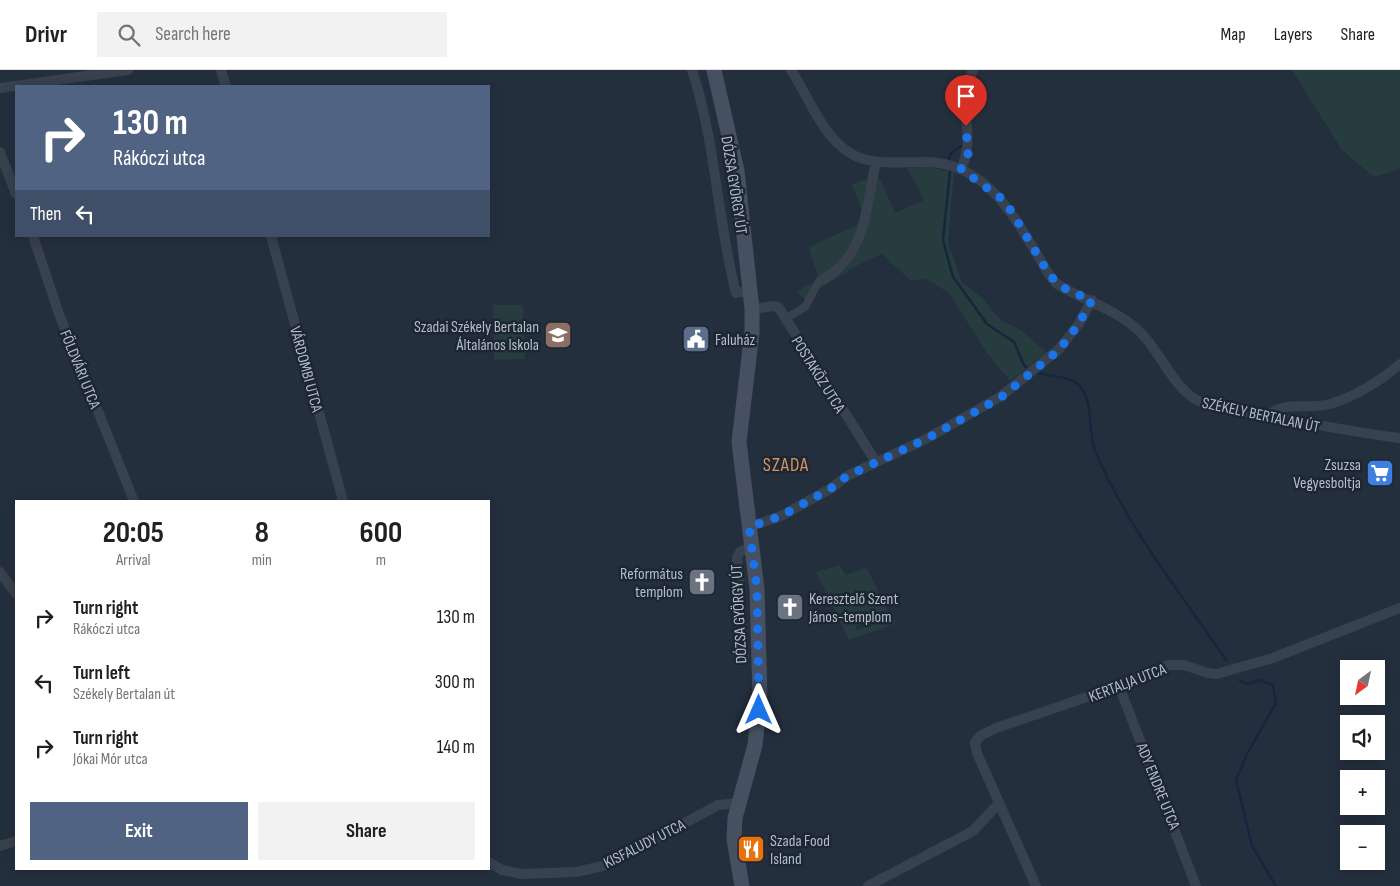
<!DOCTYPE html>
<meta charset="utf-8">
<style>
:root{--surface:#fff;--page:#f2f2f2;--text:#202124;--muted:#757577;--line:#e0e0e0;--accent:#506383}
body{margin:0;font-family:"Sofia Sans Condensed",sans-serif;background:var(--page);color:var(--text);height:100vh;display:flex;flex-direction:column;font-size:19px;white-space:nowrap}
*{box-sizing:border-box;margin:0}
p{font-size:16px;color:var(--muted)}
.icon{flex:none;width:28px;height:28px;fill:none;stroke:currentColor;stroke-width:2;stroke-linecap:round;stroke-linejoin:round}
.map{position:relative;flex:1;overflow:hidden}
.details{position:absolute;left:15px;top:430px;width:475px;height:370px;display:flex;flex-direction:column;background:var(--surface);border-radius:0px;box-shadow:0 2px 12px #0003}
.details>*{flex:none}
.guide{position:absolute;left:15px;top:15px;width:475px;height:152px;border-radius:0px;box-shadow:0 2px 12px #0003;background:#506383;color:#fff;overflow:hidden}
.needle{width:32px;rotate:213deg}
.tools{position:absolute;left:1340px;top:590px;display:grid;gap:10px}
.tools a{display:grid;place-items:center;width:45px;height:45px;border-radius:0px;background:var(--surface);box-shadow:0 2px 12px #0003;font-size:25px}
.pin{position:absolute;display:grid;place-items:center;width:42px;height:42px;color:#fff;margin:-51px -21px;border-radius:50% 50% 50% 0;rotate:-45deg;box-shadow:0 0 5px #0007}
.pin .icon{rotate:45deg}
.me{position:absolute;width:55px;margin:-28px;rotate:0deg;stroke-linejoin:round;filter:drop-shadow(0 0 4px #0008)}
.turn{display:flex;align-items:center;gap:18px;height:105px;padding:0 15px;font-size:22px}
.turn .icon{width:65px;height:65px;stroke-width:2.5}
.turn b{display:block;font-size:35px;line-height:42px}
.then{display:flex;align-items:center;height:48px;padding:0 15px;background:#0003;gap:10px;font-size:19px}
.eta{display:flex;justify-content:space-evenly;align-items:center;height:85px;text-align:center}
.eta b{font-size:30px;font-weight:700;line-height:35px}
.cta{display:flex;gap:10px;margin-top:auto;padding:10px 15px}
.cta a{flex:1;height:58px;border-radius:0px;background:var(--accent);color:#fff;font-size:20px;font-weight:700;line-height:58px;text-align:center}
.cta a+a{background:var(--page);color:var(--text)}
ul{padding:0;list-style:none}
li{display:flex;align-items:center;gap:15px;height:65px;padding:0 15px}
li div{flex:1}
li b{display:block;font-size:19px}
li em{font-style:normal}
header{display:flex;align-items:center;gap:30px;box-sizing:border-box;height:70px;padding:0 25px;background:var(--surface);border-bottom:1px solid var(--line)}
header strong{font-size:24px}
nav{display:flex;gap:28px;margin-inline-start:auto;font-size:18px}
.search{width:350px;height:45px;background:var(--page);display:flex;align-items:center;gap:12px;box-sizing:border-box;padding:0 18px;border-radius:0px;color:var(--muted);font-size:19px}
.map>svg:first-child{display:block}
.green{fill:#263c3f}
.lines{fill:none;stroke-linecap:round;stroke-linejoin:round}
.stream{stroke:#17263c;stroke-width:2.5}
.pedestrian{stroke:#38414e;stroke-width:8}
.minor{stroke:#38414e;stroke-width:10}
.secondary{stroke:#465061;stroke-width:15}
.route{stroke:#1a73e8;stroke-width:9;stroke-dasharray:0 16.2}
.labels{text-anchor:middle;stroke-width:5;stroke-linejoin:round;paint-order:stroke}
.street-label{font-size:16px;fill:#b4bcc9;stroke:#1d2633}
.poi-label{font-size:16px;fill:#b4bcc9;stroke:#1d2633;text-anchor:end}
.quarter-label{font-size:19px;letter-spacing:1px;fill:#d59563;stroke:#1d2633}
</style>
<header>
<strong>Drivr</strong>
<div class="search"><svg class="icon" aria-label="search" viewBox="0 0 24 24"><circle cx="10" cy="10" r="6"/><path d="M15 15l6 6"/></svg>Search here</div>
<nav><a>Map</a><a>Layers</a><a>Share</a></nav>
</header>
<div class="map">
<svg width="1400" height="816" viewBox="0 0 1400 816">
<rect width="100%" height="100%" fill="#242f3e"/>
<path class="green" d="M1292,0H1400V99L1374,107L1342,80Z
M925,97L954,102L948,172L963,215L965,214L983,229L1000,249L1022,261L1046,282L1010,311L987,283L949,223L926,209L911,211L882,184L860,194L822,217L820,214L809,177L861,153L864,146L852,114L868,109H880L895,143L924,130L907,98Z
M817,213L805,229L797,222L808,214Z
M493,235H523L525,289L494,290Z
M840,495L845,505L867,498L889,545L856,556V560L893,548L895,554L849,570L816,502Z"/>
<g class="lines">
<path class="stream" d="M949,89L951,83L961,76
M950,101L943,170L953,207L987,254L1014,272L1024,295L1029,300
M1034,302C1048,307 1075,305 1083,320C1094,339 1087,363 1096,383C1128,458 1181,524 1227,591
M1240,611L1247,614L1259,610L1273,615L1276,633L1247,684L1236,710L1252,776L1276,816"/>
<path class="pedestrian" d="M785,249L805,237L819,211"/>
<path class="minor" d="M221,0L226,16
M692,0C716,73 717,149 736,223L750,221
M791,0C809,27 821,65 850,83C870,96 898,92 921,92C990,89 1019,156 1050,206L1057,214C1084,231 1116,239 1139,261C1160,281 1171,314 1195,329C1215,341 1242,341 1265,345C1311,354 1353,362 1400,368
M0,18L128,0
M0,82L16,124
M961,99C977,65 956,38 973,0
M33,166L59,244L134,431
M271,166L343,431
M824,209C867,184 866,135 876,92
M752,239L774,236L779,238L876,392
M1267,346C1284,330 1308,340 1330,334C1356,326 1379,312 1400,294
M749,457L781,446L830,419L847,406L926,369L1000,327L1059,279L1078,255L1092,230
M0,502L16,524
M744,588L737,487L740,482L752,476
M1119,616L1196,816
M0,776L16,771
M489,792L502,800L522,804L576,802L607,795L718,735L739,733
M868,816L973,761L999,733
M1036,816L977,683L975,673L980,666L996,658L1119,616L1168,595H1184L1208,603L1217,604L1230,600L1273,588L1400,538"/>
<path class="secondary" d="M714,0L737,101L752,239V262L739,372L757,519L760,628L755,675L735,748L734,769L742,816"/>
</g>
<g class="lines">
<path class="route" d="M759,640L757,519L749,457L781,446L830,419L847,406L926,369L1000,328L1059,280L1078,255L1092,230L1067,220L1050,206L1012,142L1001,128L961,99L968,84L966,56"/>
</g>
<defs>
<g id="school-square" transform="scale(1.4375)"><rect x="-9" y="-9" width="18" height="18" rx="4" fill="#8d6e63" stroke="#1d2633"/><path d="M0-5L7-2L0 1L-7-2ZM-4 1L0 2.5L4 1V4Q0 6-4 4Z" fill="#fff"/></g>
<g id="civic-square" transform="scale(1.4375)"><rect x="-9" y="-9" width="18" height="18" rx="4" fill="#5c6f8a" stroke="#1d2633"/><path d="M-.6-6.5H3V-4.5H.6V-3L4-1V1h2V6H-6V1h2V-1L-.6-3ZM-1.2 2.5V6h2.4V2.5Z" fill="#fff"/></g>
<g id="supermarket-square" transform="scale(1.4375)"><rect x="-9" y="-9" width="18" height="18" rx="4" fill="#3f7fe0" stroke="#1d2633"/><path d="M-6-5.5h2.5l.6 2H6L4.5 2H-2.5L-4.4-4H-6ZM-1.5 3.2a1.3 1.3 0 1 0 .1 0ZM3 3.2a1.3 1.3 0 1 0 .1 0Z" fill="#fff"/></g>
<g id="church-square" transform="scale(1.4375)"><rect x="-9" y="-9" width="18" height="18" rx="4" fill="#6b7280" stroke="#1d2633"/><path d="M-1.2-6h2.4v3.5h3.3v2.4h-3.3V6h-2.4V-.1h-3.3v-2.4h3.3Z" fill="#fff"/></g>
<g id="restaurant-square" transform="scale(1.4375)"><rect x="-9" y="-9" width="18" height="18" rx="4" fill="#e8710a" stroke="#1d2633"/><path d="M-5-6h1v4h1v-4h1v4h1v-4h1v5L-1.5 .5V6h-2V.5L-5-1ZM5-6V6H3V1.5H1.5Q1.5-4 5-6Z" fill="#fff"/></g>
</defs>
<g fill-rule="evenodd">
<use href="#school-square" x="558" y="265"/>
<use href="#civic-square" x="696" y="269"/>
<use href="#supermarket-square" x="1380" y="403"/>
<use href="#church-square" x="702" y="512"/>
<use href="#church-square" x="790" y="537"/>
<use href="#restaurant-square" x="751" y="779"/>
</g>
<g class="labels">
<g class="street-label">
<text transform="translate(735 115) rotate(81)" y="6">DÓZSA GYÖRGY ÚT</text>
<text transform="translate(81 299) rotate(68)" y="6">FÖLDVÁRI UTCA</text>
<text transform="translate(307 299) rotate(75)" y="6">VÁRDOMBI UTCA</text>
<text transform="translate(819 304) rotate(58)" y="6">POSTAKÖZ UTCA</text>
<text transform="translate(1261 344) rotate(12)" y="6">SZÉKELY BERTALAN ÚT</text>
<text transform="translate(738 544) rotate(-93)" y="6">DÓZSA GYÖRGY ÚT</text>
<text transform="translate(1127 612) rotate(-21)" y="6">KERTALJA UTCA</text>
<text transform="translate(1159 716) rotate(68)" y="6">ADY ENDRE UTCA</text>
<text transform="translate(644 773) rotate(-27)" y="6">KISFALUDY UTCA</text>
</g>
<g class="poi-label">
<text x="539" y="262">Szadai Székely Bertalan<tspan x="539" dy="18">Általános Iskola</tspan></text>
<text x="715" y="275" text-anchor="start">Faluház</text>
<text x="1361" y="400">Zsuzsa<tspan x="1361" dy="18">Vegyesboltja</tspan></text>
<text x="683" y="509">Református<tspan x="683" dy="18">templom</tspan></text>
<text x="809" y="534" text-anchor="start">Keresztelő Szent<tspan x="809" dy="18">János-templom</tspan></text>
<text x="770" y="776" text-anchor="start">Szada Food<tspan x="770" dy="18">Island</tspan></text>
</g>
<g class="quarter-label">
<text x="786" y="401">SZADA</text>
</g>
</g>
</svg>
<div class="tools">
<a><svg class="needle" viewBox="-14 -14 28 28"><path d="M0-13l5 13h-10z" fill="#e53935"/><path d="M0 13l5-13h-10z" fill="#757577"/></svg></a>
<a><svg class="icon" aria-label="sound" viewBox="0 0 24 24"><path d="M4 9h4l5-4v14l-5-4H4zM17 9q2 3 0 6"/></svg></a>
<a>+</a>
<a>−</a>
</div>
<div class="pin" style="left:966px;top:56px;background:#d93025"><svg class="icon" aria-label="arrive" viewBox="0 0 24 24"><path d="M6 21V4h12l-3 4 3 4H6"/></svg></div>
<svg class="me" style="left:759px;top:640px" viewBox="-20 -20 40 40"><path d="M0-17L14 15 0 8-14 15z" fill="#1a73e8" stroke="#fff" stroke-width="4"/></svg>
<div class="guide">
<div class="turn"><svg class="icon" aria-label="right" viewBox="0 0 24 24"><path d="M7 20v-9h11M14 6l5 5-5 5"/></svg><div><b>130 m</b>Rákóczi utca</div></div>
<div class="then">Then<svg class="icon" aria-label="left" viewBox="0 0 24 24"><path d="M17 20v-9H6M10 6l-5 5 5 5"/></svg></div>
</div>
<section class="details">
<div class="eta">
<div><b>20:05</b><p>Arrival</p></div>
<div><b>8</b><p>min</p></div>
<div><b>600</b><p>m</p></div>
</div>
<ul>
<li><svg class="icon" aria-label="right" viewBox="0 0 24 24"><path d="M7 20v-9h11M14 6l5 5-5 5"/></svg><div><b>Turn right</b><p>Rákóczi utca</p></div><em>130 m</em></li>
<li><svg class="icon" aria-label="left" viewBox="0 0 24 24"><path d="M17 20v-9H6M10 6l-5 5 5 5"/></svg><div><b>Turn left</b><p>Székely Bertalan út</p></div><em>300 m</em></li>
<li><svg class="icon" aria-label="right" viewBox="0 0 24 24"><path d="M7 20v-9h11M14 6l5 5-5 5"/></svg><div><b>Turn right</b><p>Jókai Mór utca</p></div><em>140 m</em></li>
</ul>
<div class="cta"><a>Exit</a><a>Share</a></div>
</section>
</div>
